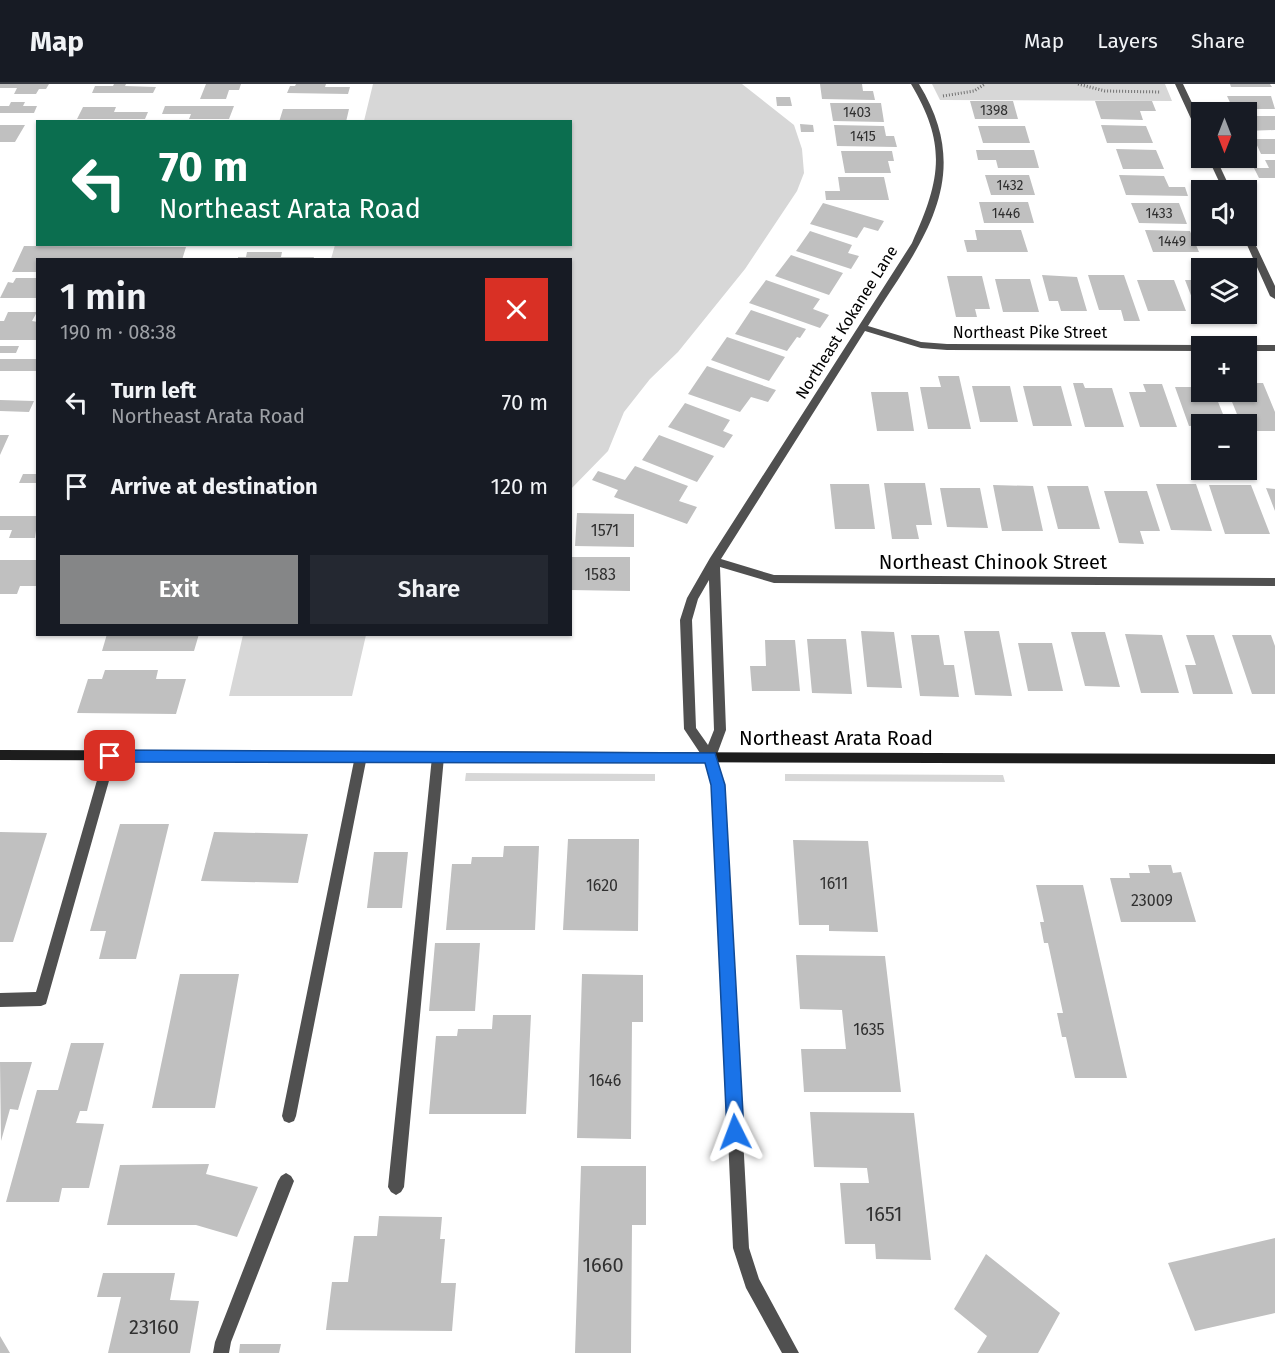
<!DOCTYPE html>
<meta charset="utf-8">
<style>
:root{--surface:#171b24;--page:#242831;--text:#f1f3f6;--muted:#9ea1a6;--line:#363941;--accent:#858687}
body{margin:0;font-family:"Fira Sans",sans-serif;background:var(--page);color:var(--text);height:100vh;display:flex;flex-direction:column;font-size:22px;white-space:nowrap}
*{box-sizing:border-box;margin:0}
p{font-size:20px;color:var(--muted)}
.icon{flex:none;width:33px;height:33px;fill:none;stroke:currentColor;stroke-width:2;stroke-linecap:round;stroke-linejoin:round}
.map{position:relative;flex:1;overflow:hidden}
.sheet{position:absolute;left:36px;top:174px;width:536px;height:378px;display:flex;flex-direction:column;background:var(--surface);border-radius:0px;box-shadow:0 2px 4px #0004}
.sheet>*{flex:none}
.guide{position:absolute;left:36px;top:36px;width:536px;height:126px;border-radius:0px;box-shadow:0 2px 4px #0004;background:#0b6e4f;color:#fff;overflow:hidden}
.needle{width:39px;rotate:180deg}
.controls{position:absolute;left:1191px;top:18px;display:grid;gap:12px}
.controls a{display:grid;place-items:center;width:66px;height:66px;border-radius:0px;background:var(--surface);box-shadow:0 2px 4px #0004;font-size:30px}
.pin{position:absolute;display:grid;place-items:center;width:51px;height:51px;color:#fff;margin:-26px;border-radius:12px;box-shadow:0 3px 9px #0006}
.me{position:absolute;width:66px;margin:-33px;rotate:357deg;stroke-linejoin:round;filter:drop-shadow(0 0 4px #0008)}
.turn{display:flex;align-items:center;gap:21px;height:126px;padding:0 24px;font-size:27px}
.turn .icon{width:78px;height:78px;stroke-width:2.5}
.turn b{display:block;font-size:42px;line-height:51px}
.round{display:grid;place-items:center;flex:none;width:63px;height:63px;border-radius:0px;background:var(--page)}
.overview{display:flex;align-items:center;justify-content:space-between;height:102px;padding:0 24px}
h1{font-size:36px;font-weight:600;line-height:45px}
.primary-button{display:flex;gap:12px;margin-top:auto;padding:12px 24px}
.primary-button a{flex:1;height:69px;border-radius:0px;background:var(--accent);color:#fff;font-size:24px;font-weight:600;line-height:69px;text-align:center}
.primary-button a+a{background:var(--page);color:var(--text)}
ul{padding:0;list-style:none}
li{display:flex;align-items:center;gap:18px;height:84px;padding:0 24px}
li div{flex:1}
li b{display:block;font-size:22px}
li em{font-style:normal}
header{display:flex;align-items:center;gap:36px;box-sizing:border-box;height:84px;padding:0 30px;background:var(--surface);border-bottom:2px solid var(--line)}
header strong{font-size:28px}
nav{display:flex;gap:33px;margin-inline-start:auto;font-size:21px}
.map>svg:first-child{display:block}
.green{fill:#d7d7d7}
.building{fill:#c0c0c0}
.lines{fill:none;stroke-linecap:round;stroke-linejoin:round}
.path{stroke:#727272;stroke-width:3;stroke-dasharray:1 2;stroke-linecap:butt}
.lane{fill:#505050;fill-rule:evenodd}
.street{fill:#505050;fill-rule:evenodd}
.secondary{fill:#1d1d1d;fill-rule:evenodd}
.route{fill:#1a73e8;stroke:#114b97;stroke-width:1.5}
.labels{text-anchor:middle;stroke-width:4.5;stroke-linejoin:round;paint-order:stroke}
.far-number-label{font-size:14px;fill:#303030}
.far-street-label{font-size:16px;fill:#000;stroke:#fff}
.number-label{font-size:16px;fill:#303030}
.street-label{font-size:20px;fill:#000;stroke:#fff}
.near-number-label{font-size:20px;fill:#303030}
</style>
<header>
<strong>Map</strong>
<nav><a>Map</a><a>Layers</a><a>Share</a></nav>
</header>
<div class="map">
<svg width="1275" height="1269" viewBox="0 0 1275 1269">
<rect width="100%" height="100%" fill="#fff"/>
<path class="green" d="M373,0H742L794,41L802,65L804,89L797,107L745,185L678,268L650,295L624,328L608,367L570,406V176L331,175L335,161L570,160V38L364,37Z
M932,0H1165L1172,17L940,16Z
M243,551H366L352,612H229Z
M466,689L655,690V697H465Z
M785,690L1003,691L1005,698L785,697Z"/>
<path class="building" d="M0,0H49L46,5H39L36,10H14L17,4H0Z
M114,0H126L125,2L156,3L153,9H92L95,2H113Z
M206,0H241L239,6H229L226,15H200Z
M296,0H326L325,3H350L348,10L287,9L290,2H295Z
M820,0H862L863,7H873L875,16L822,15Z
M1230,0H1270L1272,3H1231Z
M1227,12H1271L1275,25H1233Z
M776,13H790L792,22H777Z
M970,17H1013L1018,35H975Z
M1095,17H1152L1156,27H1140L1143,36L1101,35Z
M11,18H25L23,22H37L34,29H0V22H9Z
M830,19H881L884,38L833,37Z
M165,22H234L229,35H189L191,30H162Z
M83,23H116L114,28H148L145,35H77Z
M283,25H349L346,38H279Z
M1246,32H1275V46L1246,47Z
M800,40L813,41L814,48H801Z
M0,41H25L15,58H0Z
M834,41L884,42L886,52H894L897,63L837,62Z
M1101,41L1146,42L1153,59H1107Z
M978,42H1025L1030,59H983Z
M1254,55H1275V70H1261Z
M1116,65L1156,66L1164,85H1123Z
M976,66H1034L1039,84H998L996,76H978Z
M841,67H892L894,77H888L891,89H845Z
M1265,76H1275V94H1259L1254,84H1269Z
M985,91H1029L1035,111H991Z
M1119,91L1164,92L1169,103H1185L1188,112L1126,111Z
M838,93H884L889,116H826L825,107H840Z
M979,118H1028L1034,139H984Z
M823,119L884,137L878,147L864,143L857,154L810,140Z
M1131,119H1179L1187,140L1139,139Z
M975,146H1021L1028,168H967L964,156H977Z
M1145,146L1190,147L1199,168H1153Z
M810,147L852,161L848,169L859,172L851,185L796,167Z
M24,162L186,163L182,176H38V188H12Z
M247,168H282L281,173H314L313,176H238V173H246Z
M791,171L843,189L829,211L775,192Z
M1042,191L1077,193L1087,227H1061L1058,217H1049Z
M1088,191H1124L1140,237H1124L1121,226H1099Z
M947,192H982L990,225H975L977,233H956Z
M1192,193H1202V227H1197L1185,196H1194Z
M16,194H38V214H0L8,198L13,199Z
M995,195H1030L1039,228H1003Z
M766,196L820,215L813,225L829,231L820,244L749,219Z
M1137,196H1174L1186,227H1148Z
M751,226L806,245L800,254L797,253L787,267L735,250Z
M8,228H37L32,237L38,238V256H0V237H4Z
M727,253L785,273L769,297L711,276Z
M0,262H19L16,269H0Z
M0,275H38V287H0Z
M707,282L776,306L768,318L751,313L740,328L688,310Z
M938,292H959L971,345H928L920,303H941Z
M1073,299H1083L1085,304H1112L1124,343H1085Z
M1247,299H1263L1275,328V347H1246V340H1241L1228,308L1250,306Z
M1143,300H1162L1177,343H1140L1129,308H1146Z
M972,302H1010L1018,338H980Z
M1023,302H1061L1072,342H1033Z
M1175,303H1202V308H1214L1227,340L1189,342Z
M871,308H908L914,347H877Z
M0,316L34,317L29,328L0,327Z
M685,319L730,336L723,347L733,351L724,364L668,343Z
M0,351H9L0,371Z
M659,351L714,372L697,398L642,376Z
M635,382L688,402L679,417L697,423L687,440L614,413L618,406L592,396L598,387L625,396Z
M23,390H38V399H19Z
M884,399H925L932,441H916L919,455H892Z
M830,400H869L875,445H835Z
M1156,400H1196L1212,447L1171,446Z
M993,401L1033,402L1043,447H1002Z
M1209,401H1251L1270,450H1225Z
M1047,402H1088L1100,445H1058Z
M940,404H980L988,444L947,443Z
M1266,404L1275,405V427Z
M1104,407H1147L1160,447H1140L1144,460L1119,459Z
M577,429L634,430V463L575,462Z
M0,432H38L35,454H9L12,446H0Z
M570,473H630V507L570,506Z
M0,476H38V502H20L17,510H0Z
M861,547L894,548L902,604L867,603Z
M964,547H999L1012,612L975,611Z
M1071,548H1105L1120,603L1085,602Z
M107,550H199L194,567H102Z
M1125,550L1162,551L1179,609H1141Z
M911,551H939L944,581H954L959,613L920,612Z
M1186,551H1214L1233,610H1193L1185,581H1196Z
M1232,551H1271L1275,562V610H1252Z
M807,555H846L852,610L812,609Z
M765,556H795L800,607H752L750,582H766Z
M1018,559H1052L1063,607H1028Z
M105,586H158L156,595H186L176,630L77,629L88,595H102Z
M120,740H169L136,875H99L106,847H90Z
M0,748L47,749L13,858H0Z
M214,748L308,750L298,799L201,797Z
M568,755H639L638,847L563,846Z
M793,756L868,757L878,848L829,847V841H799Z
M504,762H539L535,846H446L452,780H471L472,773H503Z
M374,768H408L402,824H367Z
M1148,781H1171L1173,789L1181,788L1196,838H1121L1110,794H1130L1129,789H1150Z
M1036,801H1083L1127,994H1075L1066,953H1062L1057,929H1063L1048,859H1044L1040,838H1044Z
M435,859H480L475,927H429Z
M796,871L885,872L901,1008H804L801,965H846L842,926L800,925Z
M180,890H239L215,1024H152Z
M582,890L643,891V938H632L631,1055L577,1054Z
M493,931H531L526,1030H429L436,952H457L458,945H492Z
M71,959H104L87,1027H80L76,1039L104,1040L89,1104H62L59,1118H6L37,1006H58Z
M0,978H32L18,1026L10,1025L1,1057Z
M810,1028L914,1029L931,1176L876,1175L875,1160H845L840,1099H869L867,1084L814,1083Z
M209,1080L206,1090L258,1103L237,1153L196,1141H107L120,1081Z
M581,1082H646V1141H632L631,1269H575Z
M379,1132L442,1133L440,1155H445L441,1199H456L452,1247L326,1246L332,1198H348L354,1152H377Z
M1275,1154V1229L1195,1247L1168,1179Z
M986,1170L1060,1229L1038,1269H977L987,1252L954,1225Z
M103,1189H175L170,1216L199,1217L190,1269H108L121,1213H97Z
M0,1252L10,1269H0Z
M240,1260H281L279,1269H239Z"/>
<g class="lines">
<path class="path" d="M1078,0L1105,7L1160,8
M943,12L974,7L985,0"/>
<path class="lane" d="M361,667L365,668L367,672L296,1032L294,1037L289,1039L284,1037L282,1032L355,672L357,668Z
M438,668L442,669L444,673L404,1103L401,1108L396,1111L391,1108L388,1103L432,673L434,669Z
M286,1089L291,1092L294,1097L231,1258L229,1269H213L215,1258L278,1097L281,1092Z"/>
<path class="street" d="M911,0H919C978,96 919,161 868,242L921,258L947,260L1202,261L1206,262H1202V267L947,266L921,264L865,247L721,475L774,491L1275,494V502L774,499L720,483L726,646L716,673L724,701L749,1164L759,1195L799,1269H782L746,1204L733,1164L712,701L704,675L684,645L680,536L687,514L710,474L912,159C940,97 948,62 911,0ZM709,496L714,646L708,661L696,644L692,536L698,515Z
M1175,0H1183L1202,40V52L1198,50Z
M1208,74H1216L1231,106H1223Z
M1246,146L1250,149L1275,202V215L1270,212L1243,152H1246Z
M1246,261H1275V267H1246V262H1242Z
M110,667L114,668L116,672L46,920L41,922L0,923V909L36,908L104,672L106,668Z"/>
<path class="secondary" d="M0,666L1275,670V680L0,676Z"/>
</g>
<path class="route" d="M110,666L715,669L725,701L744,1048L741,1054L735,1056L729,1054L727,1048L711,701L705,679L110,678L105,676L103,672L105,667Z"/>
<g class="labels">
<g class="far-number-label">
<text x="994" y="31">1398</text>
<text x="857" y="33">1403</text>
<text x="863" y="57">1415</text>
<text x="1010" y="106">1432</text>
<text x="1006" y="134">1446</text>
<text x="1159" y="134">1433</text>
<text x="1172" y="162">1449</text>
</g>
<g class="far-street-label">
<text transform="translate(846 238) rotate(-58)" y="6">Northeast Kokanee Lane</text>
<text x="1030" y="254">Northeast Pike Street</text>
</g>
<g class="number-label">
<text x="605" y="452">1571</text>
<text x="600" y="496">1583</text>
<text x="834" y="805">1611</text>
<text x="602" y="807">1620</text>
<text x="1152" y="822">23009</text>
<text x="869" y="951">1635</text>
<text x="605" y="1002">1646</text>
</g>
<g class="street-label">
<text x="993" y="485">Northeast Chinook Street</text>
<text x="836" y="661">Northeast Arata Road</text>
</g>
<g class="near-number-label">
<text x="884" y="1137">1651</text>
<text x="603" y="1188">1660</text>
<text x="154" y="1250">23160</text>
</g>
</g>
</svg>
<div class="controls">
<a><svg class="needle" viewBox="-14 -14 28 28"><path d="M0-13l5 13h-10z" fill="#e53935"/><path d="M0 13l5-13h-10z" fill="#9ea1a6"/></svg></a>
<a><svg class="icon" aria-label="sound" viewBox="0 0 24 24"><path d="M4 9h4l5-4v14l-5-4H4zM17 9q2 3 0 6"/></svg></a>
<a><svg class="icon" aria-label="layers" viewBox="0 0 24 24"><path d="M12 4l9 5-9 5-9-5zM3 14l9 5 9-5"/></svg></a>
<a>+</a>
<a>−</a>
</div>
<div class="pin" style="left:110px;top:672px;background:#d93025"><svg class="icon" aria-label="arrive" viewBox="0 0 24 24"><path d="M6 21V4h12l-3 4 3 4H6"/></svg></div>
<svg class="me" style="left:735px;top:1048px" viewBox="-20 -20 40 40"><path d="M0-17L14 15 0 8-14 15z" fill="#1a73e8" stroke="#fff" stroke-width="4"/></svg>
<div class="guide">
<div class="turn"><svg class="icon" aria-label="left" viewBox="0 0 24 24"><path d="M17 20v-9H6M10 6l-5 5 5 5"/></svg><div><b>70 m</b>Northeast Arata Road</div></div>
</div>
<section class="sheet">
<div class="overview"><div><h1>1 min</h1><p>190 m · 08:38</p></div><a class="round" style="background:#d93025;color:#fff"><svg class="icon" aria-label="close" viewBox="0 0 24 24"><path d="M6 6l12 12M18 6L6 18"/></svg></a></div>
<ul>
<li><svg class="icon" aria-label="left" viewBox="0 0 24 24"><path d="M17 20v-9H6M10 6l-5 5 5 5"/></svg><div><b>Turn left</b><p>Northeast Arata Road</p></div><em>70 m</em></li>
<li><svg class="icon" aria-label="arrive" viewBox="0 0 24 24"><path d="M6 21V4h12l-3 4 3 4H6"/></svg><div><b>Arrive at destination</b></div><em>120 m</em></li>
</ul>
<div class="primary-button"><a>Exit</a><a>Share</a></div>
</section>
</div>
